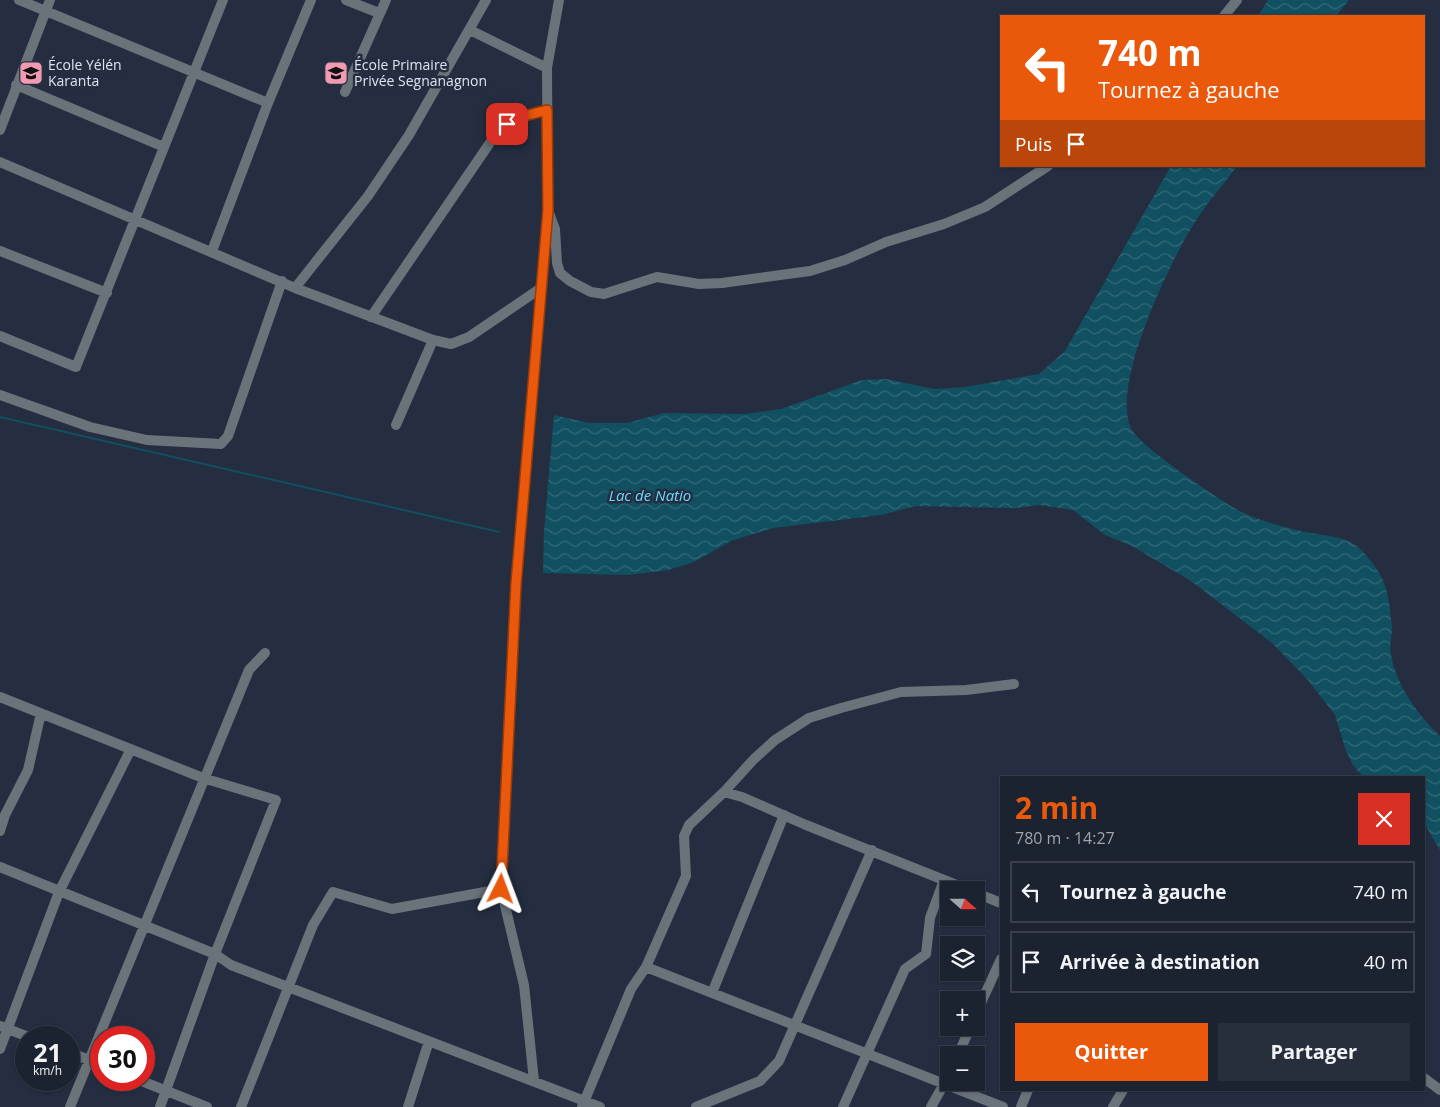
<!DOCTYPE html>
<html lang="fr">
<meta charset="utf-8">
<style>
:root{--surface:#1b2230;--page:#282f3c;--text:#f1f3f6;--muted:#a0a4ab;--line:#393f4c;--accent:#ea580c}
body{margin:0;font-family:"Open Sans",sans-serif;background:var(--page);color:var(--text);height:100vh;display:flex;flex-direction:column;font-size:19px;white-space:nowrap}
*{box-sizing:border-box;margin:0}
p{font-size:16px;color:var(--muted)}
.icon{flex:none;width:28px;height:28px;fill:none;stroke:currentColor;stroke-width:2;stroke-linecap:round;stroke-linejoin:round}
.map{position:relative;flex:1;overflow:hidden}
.panel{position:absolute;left:1000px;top:776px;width:425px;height:315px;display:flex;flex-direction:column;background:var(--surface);border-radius:0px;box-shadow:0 1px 4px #0004,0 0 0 1px var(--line)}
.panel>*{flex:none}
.hud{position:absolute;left:1000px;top:15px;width:425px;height:152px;border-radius:0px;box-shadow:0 1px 4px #0004,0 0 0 1px var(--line);background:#ea580c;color:#fff;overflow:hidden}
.needle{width:32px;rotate:111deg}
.tools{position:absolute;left:940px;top:881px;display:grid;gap:10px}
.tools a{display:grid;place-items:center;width:45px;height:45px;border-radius:0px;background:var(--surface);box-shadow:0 1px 4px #0004,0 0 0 1px var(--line);font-size:25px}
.speed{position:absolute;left:15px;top:1026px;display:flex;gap:10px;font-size:25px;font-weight:700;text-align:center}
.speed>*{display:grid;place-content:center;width:65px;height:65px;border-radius:50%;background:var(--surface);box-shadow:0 1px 4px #0004,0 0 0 1px var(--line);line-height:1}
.speed small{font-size:12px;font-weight:400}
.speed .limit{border:8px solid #d22;background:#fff;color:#111}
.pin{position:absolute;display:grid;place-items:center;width:42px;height:42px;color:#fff;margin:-21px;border-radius:10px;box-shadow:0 2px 8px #0006}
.me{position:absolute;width:55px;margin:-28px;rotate:3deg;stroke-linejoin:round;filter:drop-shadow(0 0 4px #0008)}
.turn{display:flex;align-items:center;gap:18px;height:105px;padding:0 15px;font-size:22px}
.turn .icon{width:65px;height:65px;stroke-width:2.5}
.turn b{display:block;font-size:35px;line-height:42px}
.then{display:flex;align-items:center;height:48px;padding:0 15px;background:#0003;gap:10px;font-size:19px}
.round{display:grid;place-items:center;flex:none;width:52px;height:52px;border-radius:0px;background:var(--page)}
.summary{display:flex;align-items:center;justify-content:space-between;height:85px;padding:0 15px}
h1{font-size:30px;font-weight:700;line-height:38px;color:var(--accent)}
.button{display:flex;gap:10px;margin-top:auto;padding:10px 15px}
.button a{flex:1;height:58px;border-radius:0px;background:var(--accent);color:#fff;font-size:20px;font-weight:700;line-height:58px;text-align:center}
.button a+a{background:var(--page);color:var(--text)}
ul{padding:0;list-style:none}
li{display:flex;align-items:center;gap:15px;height:62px;margin:0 10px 8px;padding:0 5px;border:2px solid var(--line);border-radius:0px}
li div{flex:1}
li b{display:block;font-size:19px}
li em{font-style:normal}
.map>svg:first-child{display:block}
.water{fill:url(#water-waves)}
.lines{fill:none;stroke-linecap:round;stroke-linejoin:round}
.stream{stroke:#115061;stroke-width:2}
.minor{stroke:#6a737a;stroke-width:10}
.route-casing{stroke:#983908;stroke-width:12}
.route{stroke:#ea580c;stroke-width:9}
.labels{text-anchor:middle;stroke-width:5;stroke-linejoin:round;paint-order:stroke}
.poi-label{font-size:14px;fill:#dde4ef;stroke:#242e40;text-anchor:start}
.water-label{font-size:15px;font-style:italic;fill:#68d9fb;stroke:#242e40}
</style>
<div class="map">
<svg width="1440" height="1107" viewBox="0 0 1440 1107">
<defs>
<pattern id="water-waves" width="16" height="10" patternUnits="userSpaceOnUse" patternTransform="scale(1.25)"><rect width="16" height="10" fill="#115061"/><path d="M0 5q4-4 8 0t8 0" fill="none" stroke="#336978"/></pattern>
</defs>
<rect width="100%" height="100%" fill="#242e40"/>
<path class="water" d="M1268,0H1349L1336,16H1258Z
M1171,166H1237C1224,184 1209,200 1197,219C1172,257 1108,388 1132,430C1141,447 1227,506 1246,514C1264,522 1287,528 1305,532C1323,536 1346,535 1360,549C1386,575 1389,592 1392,628C1392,637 1389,646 1391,655C1397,686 1417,714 1440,736V850L1424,823V778L1363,777L1353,765L1346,751L1335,715L1307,679L1272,643L1191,581L1132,546L1105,535L1073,510L1040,505L1015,508L916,506L881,515L773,528L731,541L694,562L668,570L628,575L543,573L544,531L554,415L589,423H627L664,413L745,414L781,409L862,380L886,379L934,389L965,387L1039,374L1065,351Z"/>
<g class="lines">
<path class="stream" d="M0,417L499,532"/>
<path class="minor" d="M19,0L268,103
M346,0L379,13
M1224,16L1237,0
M470,30L547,68
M16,85L164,147
M345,92L386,0
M0,130L50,0
M0,162L295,288L433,340L451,344L469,337L541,288
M549,213L555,229L557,263L560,273L570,281L591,292L604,294L657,277L699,284L722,283L810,271L845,260L886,242L944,224L985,207L1048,166
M0,251L107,293
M212,251L268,103L311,0
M295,288L368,196L409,135L486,0
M371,317L498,131L517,119L547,110
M0,336L76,367L223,0
M0,395L90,427L147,440L221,444L228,436L282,281
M396,425L433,340
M0,697L203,778L276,800L215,954L160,1107
M724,792L742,797L806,825L969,890
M0,831L5,815L28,770L41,713
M0,867L215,954L231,965L600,1107
M976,893L1001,903
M646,967L1003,1107
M712,993L784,815
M976,1014L1001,959
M0,1026L31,1038
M0,1049L59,892L131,749
M69,1052L101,1065
M958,1055L970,1028
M1424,1078L1440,1090
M139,1080L207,1107
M534,1081L524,985L501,889L516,584L548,210L547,68L559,0
M70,1107L249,670L265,653
M241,1107L313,925L333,892L392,909L501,889
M408,1107L429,1041
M582,1107L631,989L646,967L686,876L684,836L689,825L724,792L754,759L775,740L809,718L841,708L901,692L966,690L1014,684
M696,1107L760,1081L779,1061L872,850
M843,1107L905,969L926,954L930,918L944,880
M931,1107L949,1075
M1021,1107L1028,1090
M1113,1107L1123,1090"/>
</g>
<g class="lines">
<g class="route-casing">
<path id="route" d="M501,889L516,584L548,210L547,110L517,118L507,124"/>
</g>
<use href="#route" class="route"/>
</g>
<defs>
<g id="school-square" transform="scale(1.25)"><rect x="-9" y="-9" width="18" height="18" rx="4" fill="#f19ab2" stroke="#242e40"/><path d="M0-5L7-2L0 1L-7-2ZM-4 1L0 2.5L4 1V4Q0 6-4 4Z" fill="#111"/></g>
</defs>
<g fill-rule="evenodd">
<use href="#school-square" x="31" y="73"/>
<use href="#school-square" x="336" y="73"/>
</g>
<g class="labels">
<g class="poi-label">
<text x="48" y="70">École Yélén<tspan x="48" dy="16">Karanta</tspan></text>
<text x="354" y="70">École Primaire<tspan x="354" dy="16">Privée Segnanagnon</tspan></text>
</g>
<g class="water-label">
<text x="650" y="501">Lac de Natio</text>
</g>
</g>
</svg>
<div class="tools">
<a><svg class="needle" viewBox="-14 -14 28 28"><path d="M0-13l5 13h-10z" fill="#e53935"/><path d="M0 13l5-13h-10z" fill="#a0a4ab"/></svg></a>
<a><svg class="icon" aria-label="layers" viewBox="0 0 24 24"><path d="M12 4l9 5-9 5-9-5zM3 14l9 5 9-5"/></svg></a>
<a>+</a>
<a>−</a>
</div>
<div class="speed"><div>21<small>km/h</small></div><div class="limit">30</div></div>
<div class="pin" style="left:507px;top:124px;background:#d93025"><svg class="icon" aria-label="arrive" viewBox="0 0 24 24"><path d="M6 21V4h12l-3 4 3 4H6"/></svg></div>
<svg class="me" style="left:501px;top:889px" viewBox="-20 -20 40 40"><path d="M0-17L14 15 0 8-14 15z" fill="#ea580c" stroke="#fff" stroke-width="4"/></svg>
<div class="hud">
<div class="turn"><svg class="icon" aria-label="left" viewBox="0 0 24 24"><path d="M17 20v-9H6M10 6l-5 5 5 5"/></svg><div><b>740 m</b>Tournez à gauche</div></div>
<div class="then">Puis<svg class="icon" aria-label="arrive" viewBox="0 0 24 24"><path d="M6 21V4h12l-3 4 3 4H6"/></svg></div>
</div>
<section class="panel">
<div class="summary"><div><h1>2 min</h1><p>780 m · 14:27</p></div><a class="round" style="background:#d93025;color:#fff"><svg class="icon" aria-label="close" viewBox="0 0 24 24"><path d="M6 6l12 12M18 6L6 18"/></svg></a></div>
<ul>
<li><svg class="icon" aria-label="left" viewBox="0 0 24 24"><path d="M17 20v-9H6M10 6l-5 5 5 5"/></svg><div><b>Tournez à gauche</b></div><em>740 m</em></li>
<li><svg class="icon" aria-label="arrive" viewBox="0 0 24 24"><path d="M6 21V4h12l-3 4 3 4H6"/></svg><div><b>Arrivée à destination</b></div><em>40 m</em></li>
</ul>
<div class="button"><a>Quitter</a><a>Partager</a></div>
</section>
</div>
